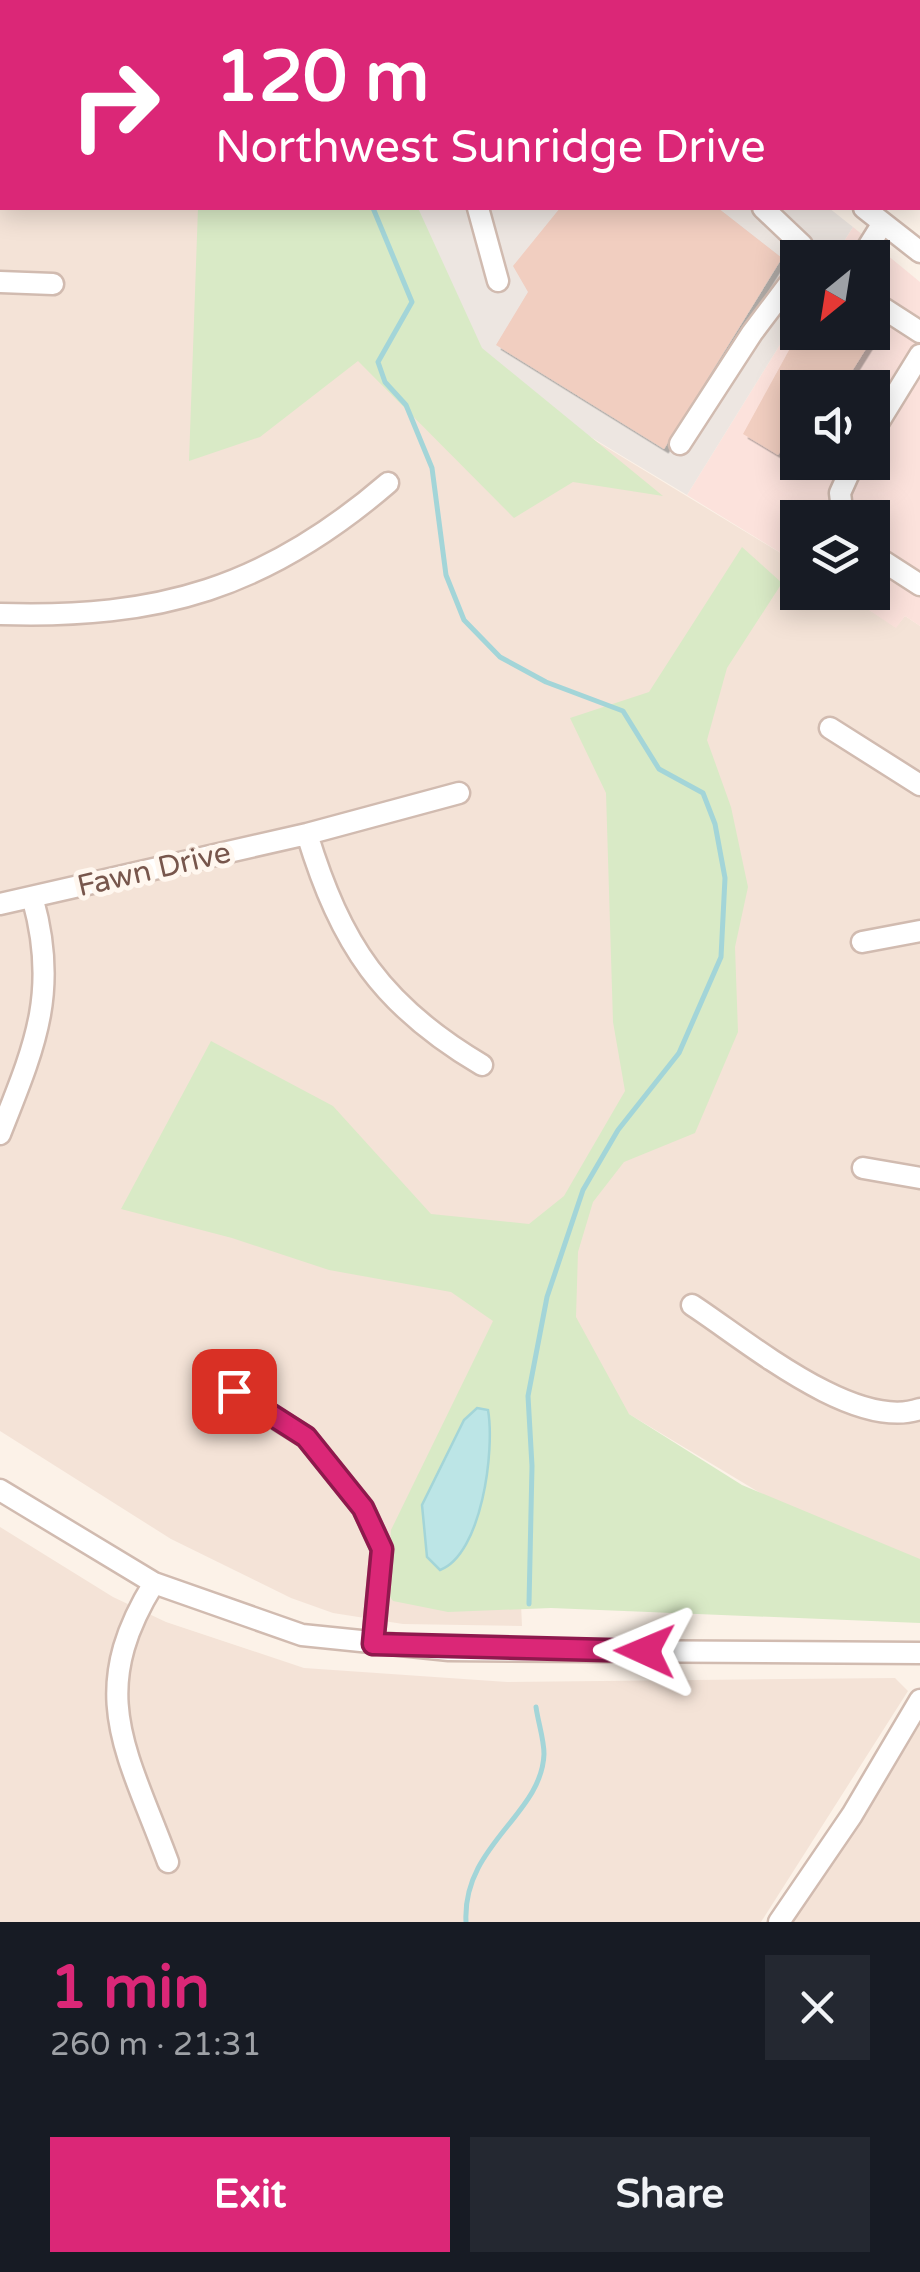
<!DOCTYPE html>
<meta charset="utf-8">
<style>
:root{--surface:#171b24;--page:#242831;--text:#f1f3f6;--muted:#9ea1a6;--accent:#db2777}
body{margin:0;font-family:"Varela Round",sans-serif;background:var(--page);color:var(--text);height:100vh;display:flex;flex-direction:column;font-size:38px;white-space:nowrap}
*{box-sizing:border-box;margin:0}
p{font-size:32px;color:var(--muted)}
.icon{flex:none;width:55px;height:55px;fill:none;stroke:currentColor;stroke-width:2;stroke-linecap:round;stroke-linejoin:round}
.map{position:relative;height:1922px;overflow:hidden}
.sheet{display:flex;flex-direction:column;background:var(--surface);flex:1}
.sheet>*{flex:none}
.banner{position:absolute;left:0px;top:0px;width:920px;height:210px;box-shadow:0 5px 25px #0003;background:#db2777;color:#fff;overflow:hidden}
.needle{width:65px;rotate:210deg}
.fabs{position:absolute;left:780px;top:240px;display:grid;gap:20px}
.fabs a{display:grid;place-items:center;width:110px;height:110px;border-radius:0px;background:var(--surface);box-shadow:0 5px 25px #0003;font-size:50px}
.pin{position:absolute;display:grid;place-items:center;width:85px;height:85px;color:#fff;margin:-42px;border-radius:20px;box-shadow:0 5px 15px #0006}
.me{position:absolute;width:110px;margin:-55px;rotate:271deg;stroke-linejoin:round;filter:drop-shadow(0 0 8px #0008)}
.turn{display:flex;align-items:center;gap:35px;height:210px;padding:0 50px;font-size:45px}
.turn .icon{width:130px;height:130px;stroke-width:2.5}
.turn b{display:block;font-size:70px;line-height:85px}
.round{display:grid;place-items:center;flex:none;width:105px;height:105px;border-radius:0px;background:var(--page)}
.overview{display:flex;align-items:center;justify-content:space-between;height:170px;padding:0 50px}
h1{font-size:60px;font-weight:800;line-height:75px;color:var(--accent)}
.button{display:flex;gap:20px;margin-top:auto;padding:20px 50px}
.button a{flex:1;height:115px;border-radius:0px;background:var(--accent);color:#fff;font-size:40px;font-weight:800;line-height:115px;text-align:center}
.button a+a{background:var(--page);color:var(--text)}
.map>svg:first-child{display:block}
.residential{fill:#f4e3d7}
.commercial{fill:#fce2dc;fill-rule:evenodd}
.industrial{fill:#ede6e1}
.green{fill:#d9eac6;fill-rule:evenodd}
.water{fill:#bce5e6;stroke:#a3d5d8;stroke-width:2.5}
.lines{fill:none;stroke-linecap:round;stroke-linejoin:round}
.stream{stroke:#a3d5d8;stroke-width:5}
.building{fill:#f1cec0;filter:url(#shadow)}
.minor-casing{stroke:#d1bbb0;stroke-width:25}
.highway-casing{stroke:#d9d0cd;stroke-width:35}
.minor{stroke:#fff;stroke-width:20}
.highway{stroke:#f5ada0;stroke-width:30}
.route-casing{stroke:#8e194d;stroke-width:25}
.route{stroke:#db2777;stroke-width:18}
.labels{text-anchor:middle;stroke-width:10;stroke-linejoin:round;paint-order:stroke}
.street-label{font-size:30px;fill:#77564c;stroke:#fff7ef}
</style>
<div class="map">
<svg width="920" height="1922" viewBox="0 0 920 1922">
<defs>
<filter id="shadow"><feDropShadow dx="4.5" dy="4.5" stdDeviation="0" flood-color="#0004"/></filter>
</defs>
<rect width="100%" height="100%" fill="#fcf2e8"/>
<path class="residential" d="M0,0H331L2,2V208H293L304,264L797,563L798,592L843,593L896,627L905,616L920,626V1589L509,1342L522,1626L403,1624L333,1613L291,1598L171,1539L0,1431Z
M0,1527L113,1597L166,1622L304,1668L507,1682L895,1678L908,1691L761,1922H0Z
M920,1722V1922H793Z"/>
<path class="commercial" d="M853,227L920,282V626L905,616L896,628L843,593L872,592V518H798L797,563L687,495L797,317L798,332H872V258L834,257ZM798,388H872V462H798Z"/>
<path class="industrial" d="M331,0H570L573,2H330Z
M293,208H829L853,227L834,257L798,258L797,317L687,495L303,264Z"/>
<path class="green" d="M198,208H418L482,348L663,496L573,482L514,518L358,361L260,437L189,461Z
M742,547L782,583L727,668L707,740L731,807L748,887L735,947L738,1032L695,1133L624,1162L593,1202L578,1252L576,1317L629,1414L742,1485L920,1559V1623L551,1608L448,1612L393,1601L388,1594L391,1530L493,1321L451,1292L329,1270L232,1238L121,1209L211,1041L333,1106L431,1214L529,1224L564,1196L625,1091L613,1022L606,793L570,718L649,692ZM477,1408L488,1411C497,1465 477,1515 454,1562L430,1488L464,1420Z"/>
<path class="water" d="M477,1408L488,1410C495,1450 482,1554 440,1570L427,1557L422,1505L464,1420Z"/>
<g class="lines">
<path class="stream" d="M306,2V0
M373,208L412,302L378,362L385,382L406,405L432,468L446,575L464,620L500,657L546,682L623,711L659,769L703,793L715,824L725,878L721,957L679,1053L618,1130L583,1190L547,1297L528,1396L532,1466L529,1604
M466,1922C462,1845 542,1815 544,1754C544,1739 538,1722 536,1707"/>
</g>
<path class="building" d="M560,208H718L782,258L664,449L496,345L528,292L513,266Z
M799,332H851L869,344L842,387L826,377L820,388H798V424L778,455L743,434Z"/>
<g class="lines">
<g class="minor-casing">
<path id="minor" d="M604,0L607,2
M129,2L138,0
M564,2L565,0
M478,208L498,281
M763,208L802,245L806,258
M864,208L920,252
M861,258L883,223
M0,282L53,284
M872,301L920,332
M872,433L920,355
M680,444L752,333L798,272
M843,518L840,493L854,462
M872,554L920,585
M0,614C159,619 266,588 388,483
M830,728L920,785
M307,834C341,945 382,1006 482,1065
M0,904L307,834L459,793
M862,942L920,931
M0,1134C34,1048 59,993 33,900
M863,1168L920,1178
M692,1305C747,1341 855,1432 920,1409
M209,1377L306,1437L363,1508L382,1549L373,1644
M0,1490L154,1583L302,1635L449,1650L920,1653
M154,1583C85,1694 127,1751 168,1862
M779,1922L852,1815L920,1700"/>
</g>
<g class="highway-casing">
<path id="highway" d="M726,0L729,2
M790,0L793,2
M918,103L920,105
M918,154L920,156"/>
</g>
<use href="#minor" class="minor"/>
<use href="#highway" class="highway"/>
</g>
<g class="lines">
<g class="route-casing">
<path id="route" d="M234,1391L306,1437L363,1508L382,1549L373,1644L645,1651"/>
</g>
<use href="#route" class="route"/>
</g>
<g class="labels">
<g class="street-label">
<text transform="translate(154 869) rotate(-13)" y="10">Fawn Drive</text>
</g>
</g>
</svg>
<div class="fabs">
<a><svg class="needle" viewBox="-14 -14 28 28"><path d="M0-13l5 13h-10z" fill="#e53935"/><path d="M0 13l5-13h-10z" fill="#9ea1a6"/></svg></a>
<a><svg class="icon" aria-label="sound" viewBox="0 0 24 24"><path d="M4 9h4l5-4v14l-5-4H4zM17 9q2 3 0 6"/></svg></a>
<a><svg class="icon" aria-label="layers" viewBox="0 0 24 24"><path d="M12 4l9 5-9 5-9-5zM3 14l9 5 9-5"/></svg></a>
</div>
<div class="pin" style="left:234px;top:1391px;background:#d93025"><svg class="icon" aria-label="arrive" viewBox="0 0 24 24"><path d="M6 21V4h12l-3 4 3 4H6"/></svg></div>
<svg class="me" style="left:645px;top:1651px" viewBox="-20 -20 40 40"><path d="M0-17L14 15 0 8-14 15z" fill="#db2777" stroke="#fff" stroke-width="4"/></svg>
<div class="banner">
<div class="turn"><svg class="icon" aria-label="right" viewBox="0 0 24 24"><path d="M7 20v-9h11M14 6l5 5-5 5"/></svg><div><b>120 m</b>Northwest Sunridge Drive</div></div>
</div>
</div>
<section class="sheet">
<div class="overview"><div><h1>1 min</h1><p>260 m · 21:31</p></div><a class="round"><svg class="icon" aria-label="close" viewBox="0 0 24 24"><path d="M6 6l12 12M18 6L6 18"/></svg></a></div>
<div class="button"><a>Exit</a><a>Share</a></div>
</section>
